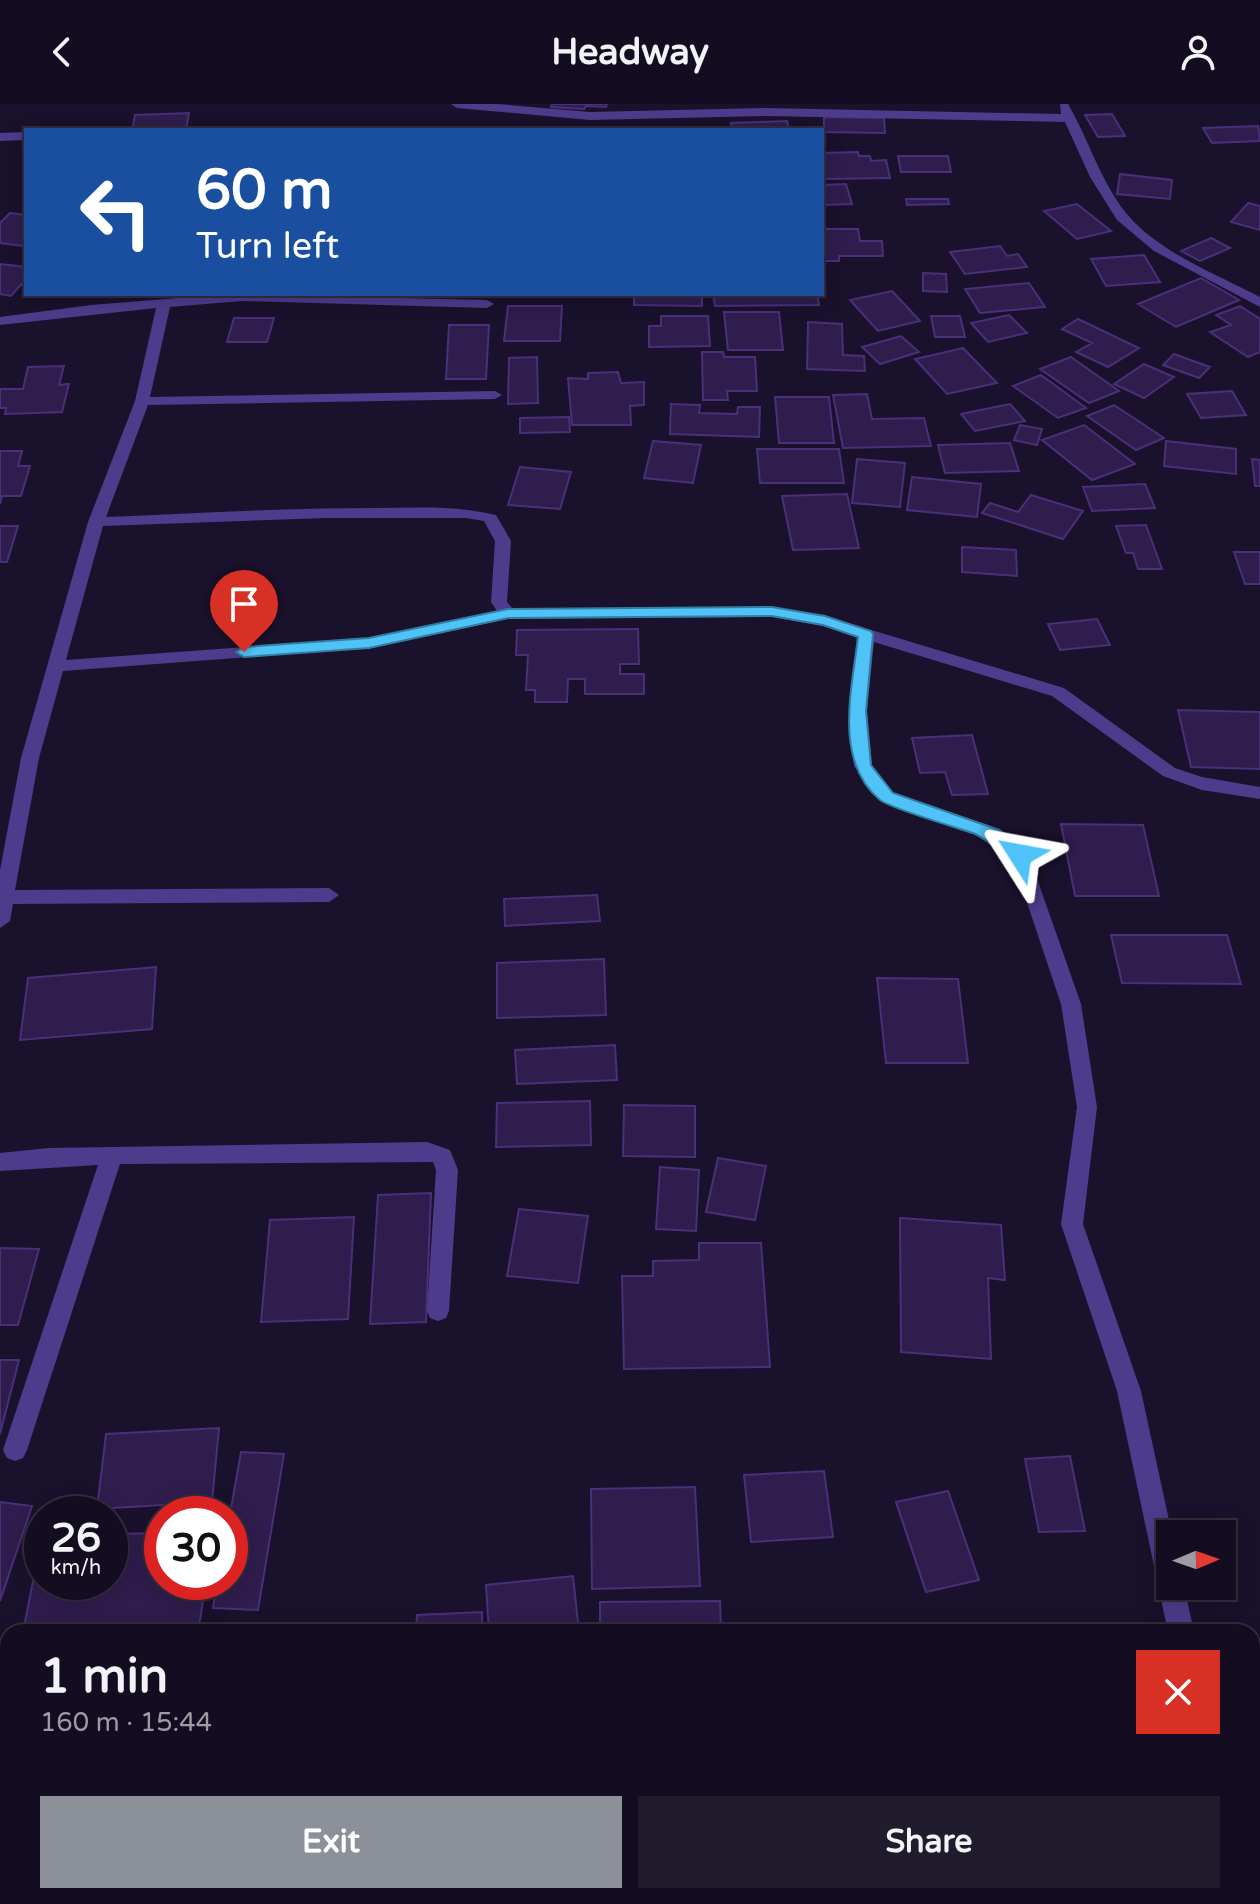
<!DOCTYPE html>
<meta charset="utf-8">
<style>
:root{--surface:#140d21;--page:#211b2e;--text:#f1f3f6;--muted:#9d9ca5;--line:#332d3f;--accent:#8c9099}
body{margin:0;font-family:"Varela Round",sans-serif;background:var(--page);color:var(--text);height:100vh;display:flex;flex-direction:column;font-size:30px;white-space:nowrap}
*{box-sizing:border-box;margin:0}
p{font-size:26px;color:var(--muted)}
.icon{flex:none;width:44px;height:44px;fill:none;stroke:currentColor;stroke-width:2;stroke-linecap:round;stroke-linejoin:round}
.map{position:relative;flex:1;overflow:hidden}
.side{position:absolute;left:0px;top:1520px;width:1260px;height:280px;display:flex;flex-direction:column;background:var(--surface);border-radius:24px 24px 0 0;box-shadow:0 4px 20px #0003,0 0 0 2px var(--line)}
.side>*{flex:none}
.hud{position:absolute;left:24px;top:24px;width:800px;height:168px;border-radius:0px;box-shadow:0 4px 20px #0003,0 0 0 2px var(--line);background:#1a4fa0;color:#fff;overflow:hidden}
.needle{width:52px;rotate:88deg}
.tools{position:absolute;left:1156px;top:1416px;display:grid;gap:16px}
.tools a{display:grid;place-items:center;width:80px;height:80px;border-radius:0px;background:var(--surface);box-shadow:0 4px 20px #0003,0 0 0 2px var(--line);font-size:40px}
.speed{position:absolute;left:24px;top:1392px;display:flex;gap:16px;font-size:40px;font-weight:700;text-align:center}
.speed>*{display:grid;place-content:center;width:104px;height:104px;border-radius:50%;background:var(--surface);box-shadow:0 4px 20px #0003,0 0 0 2px var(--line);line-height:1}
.speed small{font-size:20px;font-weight:400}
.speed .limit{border:12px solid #d22;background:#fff;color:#111}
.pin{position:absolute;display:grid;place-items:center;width:68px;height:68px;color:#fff;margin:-82px -34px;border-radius:50% 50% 50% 0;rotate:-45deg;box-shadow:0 0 8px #0007}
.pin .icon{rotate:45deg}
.me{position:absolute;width:88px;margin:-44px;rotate:304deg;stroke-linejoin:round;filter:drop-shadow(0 0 6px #0008)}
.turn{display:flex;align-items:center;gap:28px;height:168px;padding:0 40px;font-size:36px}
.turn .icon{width:104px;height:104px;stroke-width:2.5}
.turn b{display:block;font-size:56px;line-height:68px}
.round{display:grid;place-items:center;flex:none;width:84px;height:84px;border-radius:0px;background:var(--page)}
.summary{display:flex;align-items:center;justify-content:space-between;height:136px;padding:0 40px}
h1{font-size:48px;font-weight:700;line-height:60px}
.button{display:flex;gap:16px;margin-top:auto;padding:16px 40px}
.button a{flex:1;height:92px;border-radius:0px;background:var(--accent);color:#fff;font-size:32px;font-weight:700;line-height:92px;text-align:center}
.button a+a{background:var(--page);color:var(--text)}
header{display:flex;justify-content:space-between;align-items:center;height:104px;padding:0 40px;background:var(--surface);font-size:36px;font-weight:700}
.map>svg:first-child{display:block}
.building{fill:#2f1d4d;stroke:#4a2f79;stroke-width:2}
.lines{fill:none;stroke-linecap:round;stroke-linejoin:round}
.minor{fill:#4c3c8b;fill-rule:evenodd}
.route{fill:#4fc3f7;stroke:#337fa1;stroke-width:2}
</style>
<header><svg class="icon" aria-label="back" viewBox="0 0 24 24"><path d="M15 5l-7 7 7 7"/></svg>Headway<svg class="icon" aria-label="person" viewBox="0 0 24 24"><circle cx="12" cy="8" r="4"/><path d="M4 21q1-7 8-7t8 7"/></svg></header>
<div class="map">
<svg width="1260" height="1800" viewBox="0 0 1260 1800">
<rect width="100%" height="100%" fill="#1a112c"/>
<path class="building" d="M552,0H607L606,3L586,2L584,5L551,3Z
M189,9L186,26H132L135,11Z
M1112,10L1125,32L1098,33L1085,11Z
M824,13L884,14L885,29L824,28Z
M787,17L789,26H732L731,19Z
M1258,22L1260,37L1212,39L1203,24Z
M858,48L859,52H870L871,57L886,56L890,74L822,75V49Z
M898,52H948L951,68H901Z
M1120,70L1172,76L1170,95L1117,90Z
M846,80L852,100L822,101V81Z
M906,95H948L949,100L907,101Z
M1248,99L1260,102V126L1231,118Z
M1077,100L1111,127L1077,135L1044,107Z
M10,109L26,111V139L23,142L0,139V119Z
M822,125H858L860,137H882L883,152H839V157H822Z
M1211,134L1230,144L1200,157L1181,147Z
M1000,142L1007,152L1018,150L1027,163L965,170L950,148Z
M1144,151L1160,178L1106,182L1091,155Z
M0,160L26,163V175L11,192L0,190Z
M923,169L946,170L947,188L923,187Z
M1201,174L1239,196L1176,223L1138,200Z
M1029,179L1045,203L980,209L965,185Z
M892,187L920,217L878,227L850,196Z
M634,190H702V202L634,201Z
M713,190H817L819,201L715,202Z
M508,202H562L560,237H504Z
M1240,202L1260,215V248L1248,253L1210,228L1231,221L1216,211Z
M724,208H779L783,246H728Z
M1009,211L1027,229L988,238L971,219Z
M661,212H708L710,242L649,243V222H661Z
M931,212H960L965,233H935Z
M234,214H274L267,238H227Z
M1078,215L1139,244L1108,263L1076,248L1092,239L1062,225Z
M808,218L842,220L843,251L864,252L865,267L807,265Z
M449,221H489L486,275H446Z
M901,232L919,248L880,260L862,243Z
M963,244L997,279L947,290L915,255Z
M702,248H723L724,253H755L757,287H727L728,296H703Z
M1174,250L1210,263L1199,274L1163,261Z
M537,253L538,299L508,300L509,254Z
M1071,253L1119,287L1089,299L1040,265Z
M1144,260L1174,273L1144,294L1114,280Z
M64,262L59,281L69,280L62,308L5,310L6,304H0V285H23L28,263Z
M618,268L621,279L644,278V301L630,302L631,321H572L568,274L588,275V269Z
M1041,271L1086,304L1058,314L1013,282Z
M1232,287L1246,311L1201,314L1187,290Z
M867,290L872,315L924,314L931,342L843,344L833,291Z
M775,293H829L834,339H779Z
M671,300L700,301L699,309L737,310L738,303H760L759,333L670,330Z
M1010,300L1025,317L975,327L961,310Z
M1114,301L1164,334L1136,346L1087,312Z
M569,313L570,328L520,329V314Z
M1020,321L1042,325L1037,341L1014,336Z
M1084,321L1135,360L1092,376L1042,336Z
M653,337L701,341L693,379L644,374Z
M1166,337L1236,345V370L1164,362Z
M1010,339L1019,367L945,369L938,341Z
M757,345H839L844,379H760Z
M0,347H22L18,362H30L21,392H2L0,400Z
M857,355L905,359L900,403L852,399Z
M1252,355L1260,356V382H1255Z
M520,363L571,368L560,405L508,401Z
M912,373L981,380L977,413L907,406Z
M1145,380L1155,404L1092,407L1083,383Z
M847,390L859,444L793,446L782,392Z
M1031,391L1083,407L1063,435L982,409L990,399L1018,408Z
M1146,421L1162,465H1138L1133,449H1126L1116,422Z
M0,422H18L7,458H0Z
M962,443L1016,446L1017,472L962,468Z
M1234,448H1260V480H1245Z
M1097,515L1110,541L1060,546L1048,520Z
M638,525L639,560H620V570H644V590H585V575H568L567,598H535V586H526L528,551H516L517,526Z
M1178,606L1260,608V665L1191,663Z
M972,631L988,690L952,691L945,668L920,669L912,634Z
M1061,720L1143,721L1159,792H1075Z
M597,791L600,817L505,822L504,795Z
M1111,831H1227L1241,880L1122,879Z
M604,855L606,911L497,914V859Z
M156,863L152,925L20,936L28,874Z
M877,874L958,875L968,959H886Z
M615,941L617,976L517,980L515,946Z
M590,997L591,1041L496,1043L497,999Z
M624,1001L695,1002V1053L623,1052Z
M718,1054L766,1062L755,1116L706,1108Z
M660,1063L699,1066L696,1127L656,1125Z
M431,1089L426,1218L370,1220L378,1091Z
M519,1105L588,1112L578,1179L507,1172Z
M354,1113L348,1215L261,1218L270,1116Z
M900,1114L1001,1121L1005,1176L988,1174L991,1255L901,1248Z
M699,1139H761L770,1263L624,1265L622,1172H653V1157L699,1156Z
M0,1144L39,1145L18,1221H0Z
M0,1256H19L0,1330Z
M219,1324L212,1398L97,1405L106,1330Z
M241,1348L284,1350L258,1506L213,1504L217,1478H230V1410Z
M1070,1352L1085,1427L1039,1428L1025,1355Z
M824,1367L833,1433L751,1438L744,1371Z
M695,1383L700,1482L592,1485L591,1385Z
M948,1387L979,1476L926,1488L896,1398Z
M0,1398L32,1402L0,1497Z
M162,1429V1478H206L198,1528H23L42,1431V1478H110V1430Z
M573,1472L579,1528H489L486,1481Z
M720,1497L721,1528H600V1498Z
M482,1508V1528H416L417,1511Z
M650,1792H754L755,1800H651Z
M785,1792H960V1800H785Z"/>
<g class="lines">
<path class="minor" d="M451,0H497L590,8L766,4L1061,10L1060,0H1068C1089,36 1100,76 1126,109C1158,148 1216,170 1260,193V203L1154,147L1117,116L1090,73L1065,18L766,12L590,16L457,4Z
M26,28V36L0,37V29Z
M228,190L487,196L494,200L487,204L242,197L170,203L150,293L495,287L502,291L495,295L148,301L106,413C195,409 285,404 374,404C415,404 456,401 496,411L511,437L507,498L513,505L772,503L825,512L1064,584L1175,664L1202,673L1260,683V695L1202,686L1163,672L1052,592L874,538L867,607L872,661L893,689L1000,725L1027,746L1081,900L1097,1003L1083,1120L1141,1287L1172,1430L1170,1482H1184L1194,1528H1168L1117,1287L1061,1120L1077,1003L1061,900L1012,754L986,735L881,697L854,662L849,607L857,533L823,522L772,513L508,515L369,544L63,567L39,654L15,786L329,784L339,791L329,798L13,800L10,817L0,824V766L21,654L88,418L135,297L156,204L0,221V213L91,201ZM326,414H466L484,417L495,437L491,498L497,507L369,534L66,556L103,422Z
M427,1038L450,1046L458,1066L449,1207L446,1214L438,1217L430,1214L427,1207L436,1066L433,1058L120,1060L27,1346L23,1354L15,1357L7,1354L3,1346L98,1061L0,1067V1049L49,1044Z
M1252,1638L1260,1641V1668L1252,1665Z
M1109,1792H1137L1136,1800H1108Z"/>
</g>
<path class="route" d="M772,503L825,512L871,527L873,530L866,607L871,661L893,689L999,726L1026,747L1029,751L1026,755C1010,760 989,735 973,729C955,723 892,705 880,696C833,657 852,585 858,533L823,521L772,512L508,514L369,544L244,553L236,548L244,543L369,534L508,505Z"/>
</svg>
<div class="tools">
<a><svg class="needle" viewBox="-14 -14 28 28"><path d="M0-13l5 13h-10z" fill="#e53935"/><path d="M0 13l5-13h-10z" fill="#9d9ca5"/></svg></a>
</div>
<div class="speed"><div>26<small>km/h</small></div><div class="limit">30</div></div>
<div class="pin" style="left:244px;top:548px;background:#d93025"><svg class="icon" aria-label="arrive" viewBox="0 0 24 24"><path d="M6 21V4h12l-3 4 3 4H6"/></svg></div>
<svg class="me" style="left:1020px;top:751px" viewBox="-20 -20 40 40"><path d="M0-17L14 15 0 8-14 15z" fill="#4fc3f7" stroke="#fff" stroke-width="4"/></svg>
<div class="hud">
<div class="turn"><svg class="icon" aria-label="left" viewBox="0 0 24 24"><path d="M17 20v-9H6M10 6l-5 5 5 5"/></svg><div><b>60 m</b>Turn left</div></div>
</div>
<section class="side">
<div class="summary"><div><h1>1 min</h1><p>160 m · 15:44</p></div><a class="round" style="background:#d93025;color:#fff"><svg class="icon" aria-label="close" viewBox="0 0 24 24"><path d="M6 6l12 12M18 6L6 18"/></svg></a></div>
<div class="button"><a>Exit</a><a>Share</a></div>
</section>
</div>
